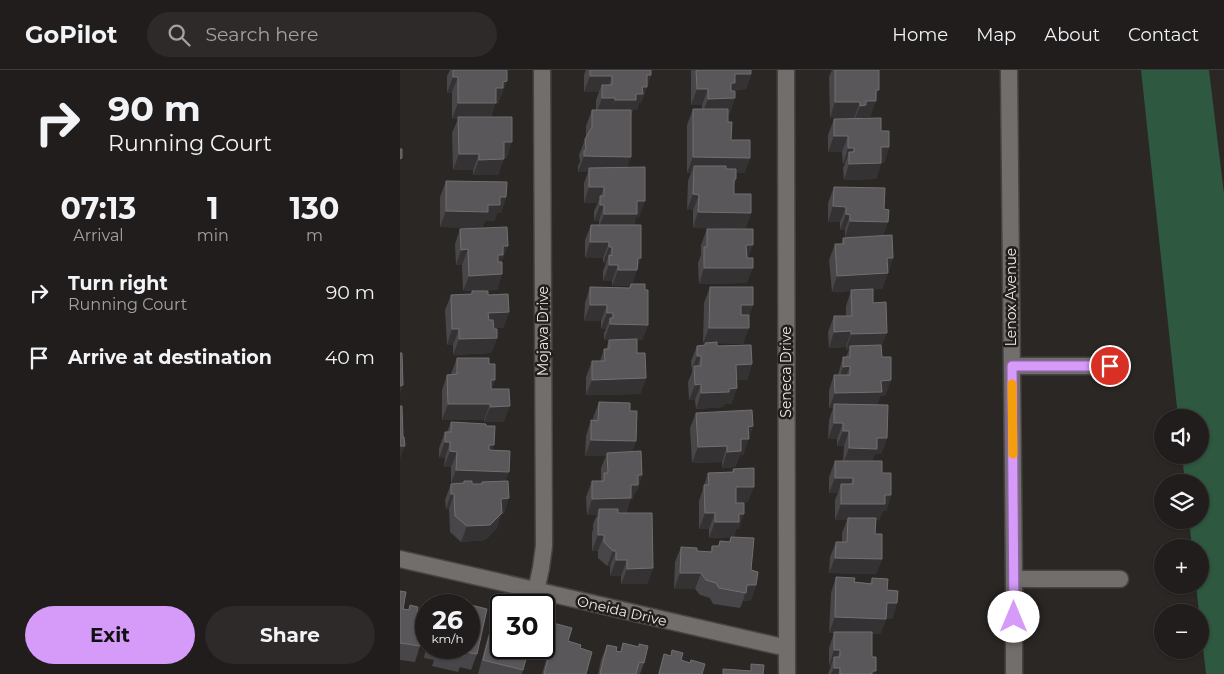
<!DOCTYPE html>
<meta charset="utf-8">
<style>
:root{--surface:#201d1c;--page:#2d2a29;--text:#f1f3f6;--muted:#a2a2a3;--line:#3d3b3b;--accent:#d69bf9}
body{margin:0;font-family:Montserrat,sans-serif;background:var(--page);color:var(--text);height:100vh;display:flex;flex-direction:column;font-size:19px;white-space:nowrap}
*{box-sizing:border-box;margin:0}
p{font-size:16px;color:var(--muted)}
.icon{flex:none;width:28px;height:28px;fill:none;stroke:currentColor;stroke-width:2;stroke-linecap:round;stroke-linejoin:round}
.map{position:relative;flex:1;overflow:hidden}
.panel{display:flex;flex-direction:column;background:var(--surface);width:400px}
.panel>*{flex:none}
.guide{background:#201d1c;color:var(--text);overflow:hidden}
.tools{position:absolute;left:754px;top:339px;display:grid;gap:10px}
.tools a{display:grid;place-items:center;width:55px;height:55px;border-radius:50%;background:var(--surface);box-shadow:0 1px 4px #0004,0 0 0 1px var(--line);font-size:25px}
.speed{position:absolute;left:15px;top:524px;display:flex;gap:10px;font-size:25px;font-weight:700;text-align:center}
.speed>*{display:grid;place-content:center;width:65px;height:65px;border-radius:50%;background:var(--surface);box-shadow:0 1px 4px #0004,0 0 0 1px var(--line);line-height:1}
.speed small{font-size:12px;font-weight:400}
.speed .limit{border:2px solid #111;border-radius:8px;background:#fff;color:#111}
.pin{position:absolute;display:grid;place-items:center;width:42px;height:42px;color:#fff;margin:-21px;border:2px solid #fff;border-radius:50%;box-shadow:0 1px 5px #0007}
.me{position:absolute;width:55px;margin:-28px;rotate:0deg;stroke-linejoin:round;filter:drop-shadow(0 0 4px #0008)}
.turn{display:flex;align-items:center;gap:18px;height:105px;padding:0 25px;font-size:22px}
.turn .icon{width:65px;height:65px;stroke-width:2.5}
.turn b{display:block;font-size:35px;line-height:42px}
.eta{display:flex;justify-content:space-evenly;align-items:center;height:85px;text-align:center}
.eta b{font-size:30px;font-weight:700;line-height:35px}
.button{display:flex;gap:10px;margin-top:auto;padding:10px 25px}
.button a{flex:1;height:58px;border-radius:30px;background:var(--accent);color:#111;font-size:20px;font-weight:700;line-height:58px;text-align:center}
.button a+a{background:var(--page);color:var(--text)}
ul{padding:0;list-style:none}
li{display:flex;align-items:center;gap:15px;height:65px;padding:0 25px}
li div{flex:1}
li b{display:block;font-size:19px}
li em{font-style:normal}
header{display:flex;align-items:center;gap:30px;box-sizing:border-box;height:70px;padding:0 25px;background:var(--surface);border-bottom:1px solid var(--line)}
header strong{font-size:24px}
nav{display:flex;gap:28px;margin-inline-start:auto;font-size:18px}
.search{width:350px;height:45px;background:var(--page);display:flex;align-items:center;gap:12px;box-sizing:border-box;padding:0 18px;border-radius:28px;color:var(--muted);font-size:19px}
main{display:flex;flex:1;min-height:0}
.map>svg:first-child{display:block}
.green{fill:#2e583f}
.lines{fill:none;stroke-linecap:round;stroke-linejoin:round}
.minor-casing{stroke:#474543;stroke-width:19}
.minor{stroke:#726e6b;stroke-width:16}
.wall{fill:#484648}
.shaded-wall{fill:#353233}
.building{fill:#5a575a;stroke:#716f70}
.route-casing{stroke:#8b65a2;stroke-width:12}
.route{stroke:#d69bf9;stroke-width:9}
.slow{stroke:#f59e0b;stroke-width:9}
.labels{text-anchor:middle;stroke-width:5;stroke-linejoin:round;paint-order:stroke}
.street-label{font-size:14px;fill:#edecea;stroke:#211e1b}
</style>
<header>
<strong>GoPilot</strong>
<div class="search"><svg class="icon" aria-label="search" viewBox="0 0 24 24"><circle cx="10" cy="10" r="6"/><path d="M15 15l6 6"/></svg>Search here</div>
<nav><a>Home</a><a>Map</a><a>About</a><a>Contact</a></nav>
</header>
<main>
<section class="panel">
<div class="guide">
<div class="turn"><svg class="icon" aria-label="right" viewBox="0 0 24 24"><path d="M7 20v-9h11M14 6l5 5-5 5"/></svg><div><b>90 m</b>Running Court</div></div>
</div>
<div class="eta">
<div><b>07:13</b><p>Arrival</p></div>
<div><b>1</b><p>min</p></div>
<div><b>130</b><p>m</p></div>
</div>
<ul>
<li><svg class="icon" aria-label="right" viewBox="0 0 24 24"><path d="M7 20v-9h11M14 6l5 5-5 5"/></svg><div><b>Turn right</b><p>Running Court</p></div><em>90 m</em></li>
<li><svg class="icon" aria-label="arrive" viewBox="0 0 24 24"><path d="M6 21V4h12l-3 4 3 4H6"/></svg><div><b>Arrive at destination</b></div><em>40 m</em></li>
</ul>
<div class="button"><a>Exit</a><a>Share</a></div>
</section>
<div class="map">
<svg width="824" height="604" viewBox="0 0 824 604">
<rect width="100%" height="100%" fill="#2a2725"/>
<path class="green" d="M741,0H809L824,124V604H806L796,515H800V478L792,477L789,450H800V412H785L782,385H800V348L778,347Z"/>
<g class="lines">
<g class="minor-casing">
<path id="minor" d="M386,0L387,604
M609,0L614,509V604
M612,296H710
M0,489L387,578
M614,509H720
M136,521L141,498L144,476L142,0"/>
</g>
<use href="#minor" class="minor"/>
</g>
<path class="wall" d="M50,0H107L101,27H100L98,34H95L91,47L107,88H104L98,105H73V100H53L52,63L58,49H52V22L47,23V6Z
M186,0H251V5L241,33H239L237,40H233L231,45L227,98L239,147H236L234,155L241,188L232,214L245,220L248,255L242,270H237V283L246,308L240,324L186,325V307L192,291H200L204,279H206L209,270H212H204V263L206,259H201V251H184L185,233L190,217L229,218L230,216H212V211H203V201L206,193H203V188H185V170L191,155H199V151H194V141L198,133H184V113L188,102H178V96L180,92L179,85L186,67V56L192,40H196V30L199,22H184V5Z
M291,0L351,4L346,19L333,20L330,44H328V52L331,70L350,88L344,103H336V109L334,115V124L351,143L345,159L293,158V140H287L288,111L291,103H287V55L293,39H302V35H291Z
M432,0H479L476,29L470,47H462V49L481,61L489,77L484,93H481L476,109L444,110L443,98L445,94H443L442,82H428V65L434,49H454V48H430L429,7Z
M46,111L106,127L101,143H97L94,151H85L82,158L40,157V127Z
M434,117L484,165L493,188L482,219H473V233L482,277V287L491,310L485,326H480L477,335L487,368L481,384H475L472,391L482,403L491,425L486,441H483L479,450H476L475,464L482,489L476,504L429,503L430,487L436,472H442V463L447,450H435V430L438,423H429V407L435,391H443L444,376H437V369H428L429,350L433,338H429V320L434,305H438L443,287H446L449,280H446V277L429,278L428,262L434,246H446V236L451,221L432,222L429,190L435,174H441L443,168L454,167H445V160H440V152H428V133Z
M60,159L102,191H101L102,204L97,220L63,221L62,195H56L55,174Z
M307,159L347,213L299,214L298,193L301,185V175Z
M310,217L353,235L349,246L343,274L317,273V276L352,294L347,310H337V318L331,334H325L323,337L296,339L295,330H289L288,312L292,302L291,291L297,276L304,275L305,273H303L304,233Z
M72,221L88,225L109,242L103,258H94L97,268L91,283L53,285V275H47L45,240L51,225L71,224Z
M57,288L89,294L95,310L92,319L104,352H84V350H42V320L47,305L51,304Z
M199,332L230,341L236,371L232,382L242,405L237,421H236L232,430H230L226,443L253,498L247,514H221V506H210V496H207L198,488V481H192V463L193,459V454L197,445H187L186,427L192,411H201V398L206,386H185L186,366L191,350L193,351V348Z
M296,343L353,356L343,385H340L335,397L322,398V392L292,393L290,358Z
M51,352L86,356L92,380L106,411L104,444H101L96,459L85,470L61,472L50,462L49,439H46L45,430L51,414V397H44L45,388H39V378L45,362H47Z
M333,399L348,432L336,433L339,459H336L334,467L351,500L356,515L351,530L343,531L340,538L313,534L310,528L300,525L295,519H274L275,492L281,477L297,481L310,482L312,476H318L320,471L329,472L331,467L309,468V459H299V431L308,403L332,402Z
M436,507L454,512L470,513L472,508L487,520L497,533L492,549H486L480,564H472V587L475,604H428L431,596H429V578L434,563H429L431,523Z
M0,521L3,539L8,540L10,535L17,542L20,576L15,592L0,590Z
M93,551L123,600L122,604H78L88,566Z
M153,553L168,571L180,578L186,604H142L146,590L142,589L147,569Z
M223,573L244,593L240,604H198L201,590L207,575L216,581L220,582Z
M26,577L69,578L77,584L71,600L60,597L58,602L32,596L34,590L24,588Z
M264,584L281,590L302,604H258Z"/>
<path class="shaded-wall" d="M335,4H351L346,19L333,20L330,28H335L330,44H302L308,29Z
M247,5H251L241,33H239L237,40H233L230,46H209L215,30L236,24Z
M190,6H212L207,22L202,15L199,22H184Z
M53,7H58L52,22L47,23Z
M107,11L101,27H100L98,34H95L90,49H52L58,33L96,18L103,12Z
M297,19H308L302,35H291Z
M476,20H479L470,47H462L461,51H454L460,36L466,31Z
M202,28H215L210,44H196Z
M435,32H460L454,48H430Z
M434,66H448L442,82H428Z
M104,72H112L107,88H98Z
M481,77H489L484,93H475Z
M448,78H454L449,90V82L445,94H443Z
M59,84H79L73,100H53Z
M184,86L231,87L225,103L189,98L188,102H178Z
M293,87L350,88L344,103H293L294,96L291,103H287Z
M104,89L98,105H73L79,90Z
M481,93L476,109L444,110L449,94Z
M189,117H204L198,133H184Z
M293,124L299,125L293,140H287Z
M100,127H106L101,143H97L94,151H85L82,158L40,157L46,141L88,135Z
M237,131H245L239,147H236L232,160H198L204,144Z
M200,135H204L199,151H194Z
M433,136L446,137L440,152H428Z
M298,142L351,143L345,159L293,158Z
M446,144L450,145L445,160H440Z
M450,151L488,152L483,168L445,167Z
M190,172H209L203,188H185Z
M346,175H353L347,191Z
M103,176H108L102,191H101L92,201Z
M209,177H212L206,193H203Z
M68,179L62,195H56L61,180Z
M238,188H241L232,216L231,214L230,216H212L218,200Z
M487,188H493L482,219L432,222L437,206Z
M209,195H218L212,211H203Z
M304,198H353L347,213L299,214Z
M102,204L97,220L63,221L69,206Z
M190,235H207L201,251H184Z
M341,235H353L347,251L335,250Z
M109,242L103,258H83L88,243Z
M207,243H213L210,253V248L206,259H201Z
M210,254L248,255L242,270H204Z
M309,258H349L343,274L303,273Z
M52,259H59L53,275H47Z
M451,261L446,277L429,278L434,262Z
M487,263L481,278L450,276L449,280H446L451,264Z
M97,268L91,283L53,285L59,269Z
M297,286H301L295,302L294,296L291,302Z
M352,294L347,310H330L336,295Z
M450,296L444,312H438L443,297Z
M246,308L240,324L186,325L192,310Z
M91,310H95L90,326Z
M491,310L485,326H480L476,337L434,334L433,338H429L435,323L481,311Z
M301,314L295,330H289L295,315Z
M3,315L0,324V316Z
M337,318L331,334H325L323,337L296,339L301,323L329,319Z
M48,334H90L84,350H42Z
M110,336L104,352H84L90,337Z
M434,353H443L437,369H428Z
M353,356L343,385H340L335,397L322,398L327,382L341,369L348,357Z
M443,361H449L444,376H437Z
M477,368H487L481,384H475L471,395L443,394L449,378Z
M191,370L236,371L231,387L207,383L206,386H185Z
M45,372H50L45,388H39Z
M89,375H94L88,391Z
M0,376H5L0,389Z
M327,376L322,392L292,393L298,377Z
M50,381L57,382L51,397H44Z
M56,400L109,402L103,418L82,412L80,417L64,411L62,416H50Z
M238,405H242L237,421H236L232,430H230L225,444L199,445V439L197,445H187L192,429L231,415Z
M435,408H453L447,423L441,414L438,423H429Z
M336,417H354L348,432L330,433Z
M51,424H54L49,439H46Z
M485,425H491L486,441H483L479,450H448V448L447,450H435L441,434Z
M109,428L104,444H101L96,459L85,470L61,472L67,456L101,429Z
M305,443H315L309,459H299Z
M339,444H344L339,459H336L334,467L309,468L315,452Z
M198,465H204L198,481H192Z
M213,481H216L210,496H207Z
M435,488L482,489L476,504L429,503Z
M216,490H227L221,506H210Z
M253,498L247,514H221L227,499Z
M280,503H301L295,519H274Z
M347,515H356L351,530L343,531Z
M487,533H497L492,549H486L480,564L429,563L435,547Z
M434,580H440L434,596V587L431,596H429Z
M434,598H440L438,604H431Z
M472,601H476L475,604H471Z"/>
<path class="building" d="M53,0H107V11L103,12V18H96V33H58V7H53Z
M190,0H251V5H247V17H242L243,24H236V30H215V28H202V15H212V6H190Z
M296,0H351V4H335V13H331V21H335V28L308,29V19H297Z
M435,0H479V20H476V31H466V35L460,36V32H435Z
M293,39H328V52H332L331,70H350V88L293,87Z
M192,40H231V87L184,86V81L186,80L185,69L192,57Z
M58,47H112V72H104V89L79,90V84H59Z
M481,48V61H489V77H481V93L449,94V82H454V78H448V66H434V49Z
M0,79H2V88L0,89Z
M294,96H326V99H336V109H334V124H351V143L298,142L299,125L293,124Z
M245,97V131H237V144H204V135H200V126H204V117H189V98Z
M46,111L107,112L106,127H100V135H88V142L46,141Z
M434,117L485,118L484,139L489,140L488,152L450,151V145L446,144V137L433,136Z
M191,155H241V188H238L237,200H218V195H209V185L212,186V177H209V172H190Z
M107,157L108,176H103V185H98V192H102V204L69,206L68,179L61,180L60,159Z
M307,159H353V175H346L347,188H353V198H304V177H307Z
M492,165L493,188H487L488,203L437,206L435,174H444L443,168Z
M231,214H245V220H248V255L210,254V248H213V243H207V235H190V217L230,218Z
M310,217H353V235H341V245H349V258H309Z
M473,219V233L486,232L487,263L451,264V261L434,262V246H452L451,220Z
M72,221H88V225L108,224L109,242L88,243L89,250H93L94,259H97V268L59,269V259H52L51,225L72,224Z
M237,269V283H245L246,308L192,310V291H205L204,279H209V270Z
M317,272V276L351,275L352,294L336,295L337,318L329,319V322L301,323V314L295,315L294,296H301V286H297V276L306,275L305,273Z
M481,275L482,287H491V310L481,311L482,322L435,323L434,305H450V296L443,297V287H450V276Z
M0,283H2L3,315L0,316Z
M57,288H89V294H95V310H91V319H109L110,336L90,337V334H48L47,305L57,304Z
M199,332L230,333V341H237L236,371L191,370V350L198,351Z
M434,334L488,335L487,368H477V379L449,378V361H443V353H434Z
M0,336H2L3,367H4L5,376H0Z
M352,340L353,356L348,357L349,369H341V381L327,382V376L298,377L296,343Z
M51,352L86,354V356H95L94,375H89V380L110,381L109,402L56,400L57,382L50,381V372H45V362H51Z
M241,381L242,405H238V415H231V428L192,429V411H204V403H208L207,383Z
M435,391H482V403H491V425H485V434H441V414H453V408H435Z
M354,398V417H336V433H344V444H339V452H315V443H305L304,415H309L308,403L334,402L333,399Z
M64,411H72V414H82V412L108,411L109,428L101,429L102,443L90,455L67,456L55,446L54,424H51V414L64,413Z
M199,439H218V443H252L253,498L227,499V490H216V481H213L204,472V465H198V448H199Z
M448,448H476L475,464H482V489L435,488L436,472H447Z
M331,467L354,468L351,500L358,502L356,515H347L346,523L319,518L316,513L306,510L301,503H280L281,477L297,478V481L312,482V476H319L320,471L330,472Z
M436,507L455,508L454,512L472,514V508L488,509L487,520L498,521L497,533H487L486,549L435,547Z
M0,521L6,522L3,539L9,540L10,535L18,537L17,542L26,543L20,576L0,573Z
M67,534L87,539L77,584L65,582L64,586L38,580L39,578H69V535Z
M93,551L101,553V578H129L123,600L83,590Z
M153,553L172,558L168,571L181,575L180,578L192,582L186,604H144L152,574L148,573Z
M434,562H472V587H476V601H472V604H440V598H434V587H440V580H434Z
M223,573L239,577V574L248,576L244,593L239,592L236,604H200L207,575L217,577L216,581L221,582Z
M272,580L283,583L281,590L290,593L291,590L305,594L302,604H259L264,584L271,586Z
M351,594L364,595L363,604H323V599L351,601Z"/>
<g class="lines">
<g class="route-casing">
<path id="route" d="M614,547L612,296H710"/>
</g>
<use href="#route" class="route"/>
<path class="slow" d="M612,314L613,384"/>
</g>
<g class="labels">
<g class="street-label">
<text transform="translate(611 227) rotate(-90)" y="5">Lenox Avenue</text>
<text transform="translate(143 261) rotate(-90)" y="5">Mojava Drive</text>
<text transform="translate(386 302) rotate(-90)" y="5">Seneca Drive</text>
<text transform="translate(222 541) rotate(13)" y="5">Oneida Drive</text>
</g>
</g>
</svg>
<div class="tools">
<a><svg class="icon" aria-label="sound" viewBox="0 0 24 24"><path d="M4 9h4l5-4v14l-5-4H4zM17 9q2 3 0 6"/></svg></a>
<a><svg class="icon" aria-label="layers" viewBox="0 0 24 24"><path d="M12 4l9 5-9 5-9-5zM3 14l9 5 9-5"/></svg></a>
<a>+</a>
<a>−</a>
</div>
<div class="speed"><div>26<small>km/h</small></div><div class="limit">30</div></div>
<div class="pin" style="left:710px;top:296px;background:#d93025"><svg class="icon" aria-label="arrive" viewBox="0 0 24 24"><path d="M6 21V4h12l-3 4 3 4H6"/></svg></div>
<svg class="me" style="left:614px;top:547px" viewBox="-20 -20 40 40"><circle r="19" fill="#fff"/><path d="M0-13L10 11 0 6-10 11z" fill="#d69bf9"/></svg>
</div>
</main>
